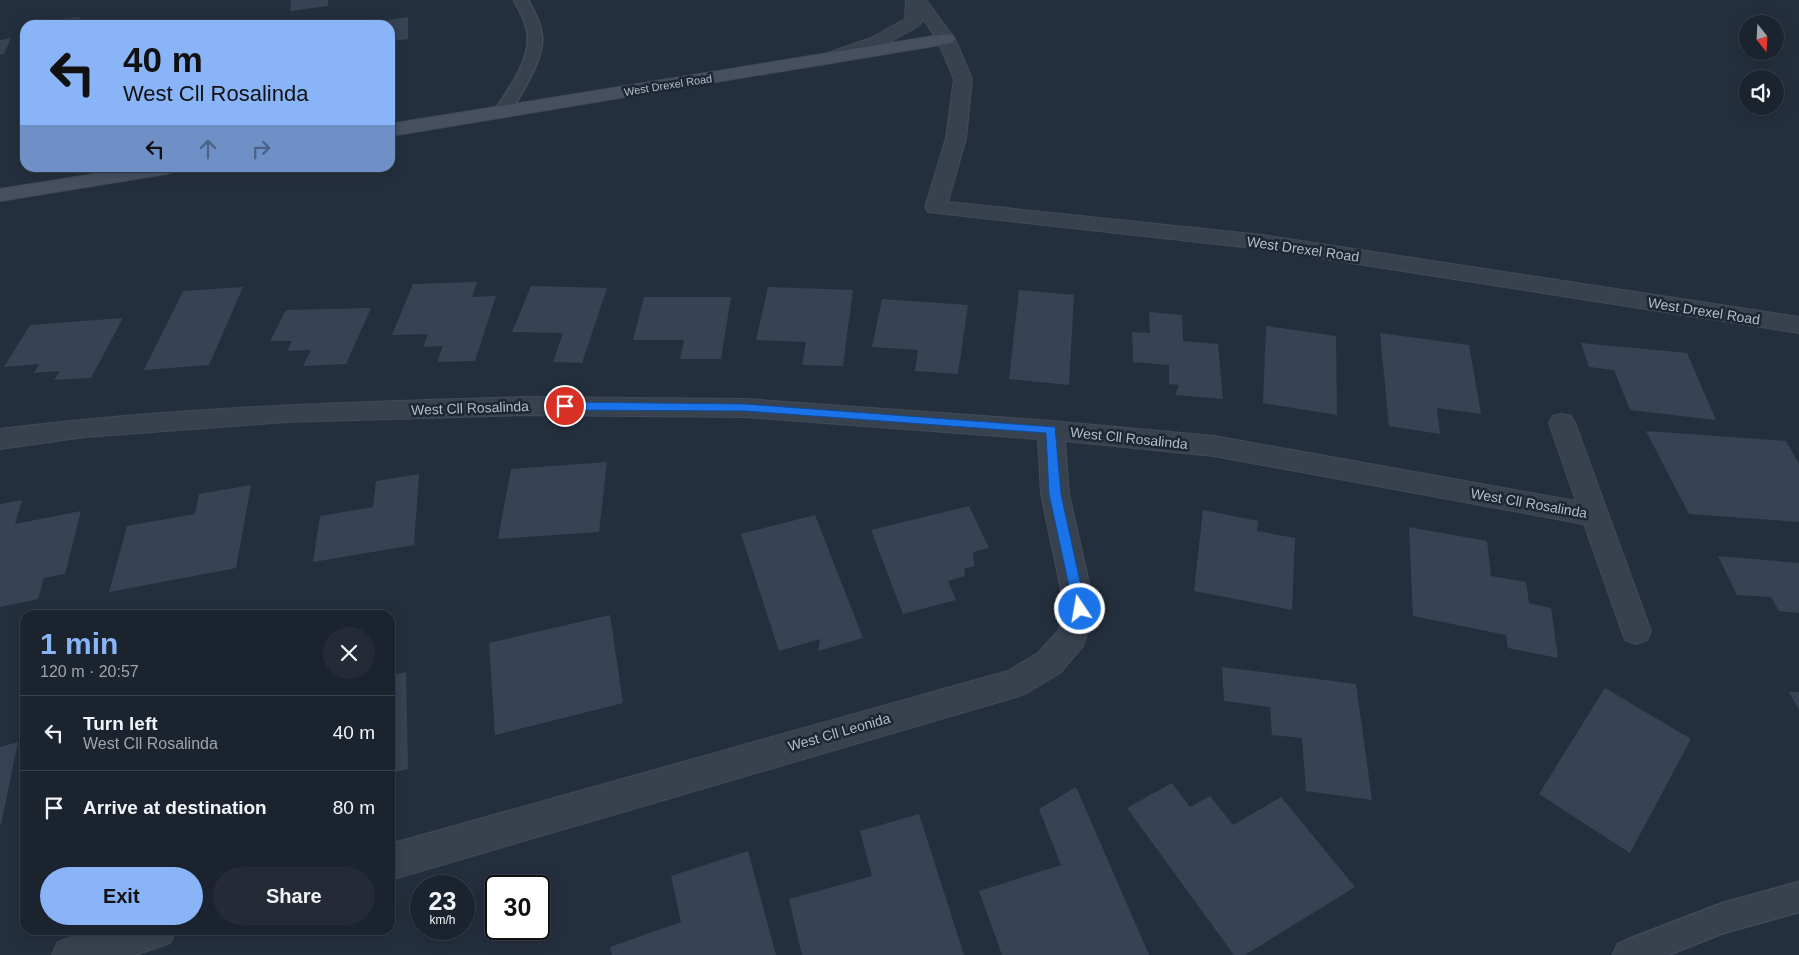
<!DOCTYPE html>
<meta charset="utf-8">
<style>
:root{--surface:#1b232e;--page:#242b36;--text:#f1f3f6;--muted:#a0a4aa;--line:#39404a;--accent:#8ab4f8}
body{margin:0;font-family:Helvetica,sans-serif;background:var(--page);color:var(--text);height:100vh;display:flex;flex-direction:column;font-size:19px;white-space:nowrap}
*{box-sizing:border-box;margin:0}
p{font-size:16px;color:var(--muted)}
.icon{flex:none;width:28px;height:28px;fill:none;stroke:currentColor;stroke-width:2;stroke-linecap:round;stroke-linejoin:round}
.map{position:relative;flex:1;overflow:hidden}
.panel{position:absolute;left:20px;top:610px;width:375px;height:325px;display:flex;flex-direction:column;background:var(--surface);border-radius:15px;box-shadow:0 2px 12px #0003,0 0 0 1px var(--line)}
.panel>*{flex:none}
.banner{position:absolute;left:20px;top:20px;width:375px;height:152px;border-radius:15px;box-shadow:0 2px 12px #0003,0 0 0 1px var(--line);background:#8ab4f8;color:#111;overflow:hidden}
.needle{width:32px;rotate:162deg}
.fabs{position:absolute;left:1739px;top:15px;display:grid;gap:10px}
.fabs a{display:grid;place-items:center;width:45px;height:45px;border-radius:50%;background:var(--surface);box-shadow:0 2px 12px #0003,0 0 0 1px var(--line);font-size:25px}
.speed{position:absolute;left:410px;top:875px;display:flex;gap:10px;font-size:25px;font-weight:700;text-align:center}
.speed>*{display:grid;place-content:center;width:65px;height:65px;border-radius:50%;background:var(--surface);box-shadow:0 2px 12px #0003,0 0 0 1px var(--line);line-height:1}
.speed small{font-size:12px;font-weight:400}
.speed .limit{border:2px solid #111;border-radius:8px;background:#fff;color:#111}
.pin{position:absolute;display:grid;place-items:center;width:42px;height:42px;color:#fff;margin:-21px;border:2px solid #fff;border-radius:50%;box-shadow:0 1px 5px #0007}
.me{position:absolute;width:55px;margin:-28px;rotate:348deg;stroke-linejoin:round;filter:drop-shadow(0 0 4px #0008)}
.turn{display:flex;align-items:center;gap:18px;height:105px;padding:0 20px;font-size:22px}
.turn .icon{width:65px;height:65px;stroke-width:2.5}
.turn b{display:block;font-size:35px;line-height:42px}
.lanes{display:flex;align-items:center;height:48px;padding:0 20px;background:#0003;justify-content:center;gap:25px;direction:ltr}
.lanes .off{opacity:.35}
.round{display:grid;place-items:center;flex:none;width:52px;height:52px;border-radius:26px;background:var(--page)}
.overview{display:flex;align-items:center;justify-content:space-between;height:85px;padding:0 20px}
h1{font-size:30px;font-weight:800;line-height:38px;color:var(--accent)}
.primary-button{display:flex;gap:10px;margin-top:auto;padding:10px 20px}
.primary-button a{flex:1;height:58px;border-radius:30px;background:var(--accent);color:#111;font-size:20px;font-weight:800;line-height:58px;text-align:center}
.primary-button a+a{background:var(--page);color:var(--text)}
ul{padding:0;list-style:none}
li{display:flex;align-items:center;gap:15px;height:75px;padding:0 20px;border-top:1px solid var(--line)}
li div{flex:1}
li b{display:block;font-size:19px}
li em{font-style:normal}
.map>svg:first-child{display:block}
.building{fill:#364354}
.lines{fill:none;stroke-linecap:round;stroke-linejoin:round}
.lane-casing{stroke:#414a57;stroke-width:3}
.street-casing{stroke:#414a57;stroke-width:2}
.secondary-casing{stroke:#414a57;stroke-width:2}
.lane{fill:#38414e;fill-rule:evenodd}
.street{fill:#38414e;fill-rule:evenodd}
.secondary{fill:#465061;fill-rule:evenodd}
.route{fill:#1a73e8;stroke:#114b97}
.labels{text-anchor:middle;stroke-width:5;stroke-linejoin:round;paint-order:stroke}
.far-street-label{font-size:11px;fill:#b4bcc9;stroke:#1d2633}
.street-label{font-size:14px;fill:#b4bcc9;stroke:#1d2633}
</style>
<div class="map">
<svg width="1799" height="955" viewBox="0 0 1799 955">
<rect width="100%" height="100%" fill="#242f3e"/>
<path class="building" d="M291,0H328V6L290,11Z
M80,17L77,25H50L52,20Z
M408,17V39L390,41V25H353Z
M11,38L4,54L0,55V40Z
M477,282L472,297L496,296L475,361L437,362L443,346L423,347L428,334L392,335L413,284Z
M531,286L607,288L582,363L553,362L563,333L512,332Z
M243,287L209,365L144,370L183,291Z
M768,287L853,290L843,366L802,365L806,342L756,340Z
M1019,290L1074,295L1069,385L1009,379Z
M644,297H731L721,359H680L684,340H633Z
M882,299L968,305L958,374L915,371L918,350L872,347Z
M371,308L346,364L303,366L311,350L287,351L292,341H270L286,310Z
M1149,312L1182,315L1183,341L1218,344L1223,399L1175,395L1179,385L1169,384V365L1133,362L1132,332L1150,333Z
M123,318L91,378L54,380L60,371L34,373L39,364L4,367L30,325Z
M1266,326L1336,336L1337,415L1263,403Z
M1380,333L1469,345L1481,414L1437,408L1440,434L1389,426Z
M1581,343L1687,353L1716,420L1630,410L1614,370L1589,367Z
M1646,431L1786,441L1799,464V522L1689,514Z
M607,462L599,532L498,539L511,469Z
M419,474L414,545L313,562L320,516L373,507L376,481Z
M251,485L236,568L109,592L127,526L195,514L199,494Z
M22,500L15,524L81,511L65,574L44,578L38,599L0,607V504Z
M969,506L989,548L973,552L974,566L964,569L965,576L948,581L956,600L903,614L871,530Z
M1203,510L1258,521L1257,531L1295,538L1292,610L1194,591Z
M815,515L863,638L818,651L820,639L779,651L741,534Z
M1409,527L1487,541L1491,576L1526,582L1529,603L1551,608L1558,658L1508,648L1506,635L1413,616Z
M1718,556L1799,563V613L1779,611L1771,597L1737,595Z
M610,615L623,703L495,735L489,643Z
M1222,667L1356,684L1372,800L1306,791L1302,738L1272,735L1270,707L1224,701Z
M406,672L408,769L390,773V676Z
M1605,688L1691,739L1630,853L1539,794Z
M1789,692H1799V710Z
M18,742L1,824H0V747Z
M1172,783L1190,807L1210,796L1233,825L1281,797L1355,887L1245,955H1234L1127,808Z
M1076,787L1149,955H1002L979,891L1061,865L1039,809Z
M919,814L964,955H802L789,899L872,876L860,831Z
M748,851L776,955H612L610,947L681,922L671,876Z"/>
<g class="lines">
<g class="lane-casing">
<path id="lane" d="M514,0H528C534,11 541,24 542,37C544,59 520,97 508,115L502,117L494,112C507,91 529,63 528,37C527,24 520,11 514,0Z
M1799,882V912L1723,933L1668,955H1613L1618,944L1629,939L1723,903Z"/>
</g>
<g class="street-casing">
<path id="street" d="M906,0H926L955,39L972,79L966,138L948,202L1262,235L1799,317V333L1262,249L928,212L925,207L946,138L954,79L937,39L923,19L920,25L883,46L831,63L825,62L822,58L825,54L871,38L905,19Z
M525,397L745,399L1051,421L1214,436L1576,501L1549,423L1553,416L1562,414L1571,416L1575,423L1651,631L1647,640L1636,644L1625,640L1584,524L1214,456L1065,441L1069,494L1095,609L1083,646L1060,673L1027,693L1016,697L390,880V844L1008,671L1038,653L1058,631L1065,609L1041,494L1038,439L745,417L525,415L286,422L85,437L0,449V429C174,407 349,402 525,397Z
M92,930H176L170,943L136,955H52L58,942Z"/>
</g>
<g class="secondary-casing">
<path id="secondary" d="M946,34L952,35L955,39L952,43L390,136V124Z
M131,168H176L173,172L166,174L0,201V189Z"/>
</g>
<use href="#lane" class="lane"/>
<use href="#street" class="street"/>
<use href="#secondary" class="secondary"/>
</g>
<path class="route" d="M565,402L745,404L1055,427L1061,494L1086,609L1080,614L1074,609L1049,494L1046,433L745,411L565,410L560,406Z"/>
<g class="labels">
<g class="far-street-label">
<text transform="translate(668 85) rotate(-9)" y="4">West Drexel Road</text>
</g>
<g class="street-label">
<text transform="translate(1303 249) rotate(8)" y="5">West Drexel Road</text>
<text transform="translate(1704 311) rotate(9)" y="5">West Drexel Road</text>
<text transform="translate(470 408) rotate(-2)" y="5">West Cll Rosalinda</text>
<text transform="translate(1129 438) rotate(6)" y="5">West Cll Rosalinda</text>
<text transform="translate(1529 503) rotate(10)" y="5">West Cll Rosalinda</text>
<text transform="translate(839 732) rotate(-16)" y="5">West Cll Leonida</text>
</g>
</g>
</svg>
<div class="fabs">
<a><svg class="needle" viewBox="-14 -14 28 28"><path d="M0-13l5 13h-10z" fill="#e53935"/><path d="M0 13l5-13h-10z" fill="#a0a4aa"/></svg></a>
<a><svg class="icon" aria-label="sound" viewBox="0 0 24 24"><path d="M4 9h4l5-4v14l-5-4H4zM17 9q2 3 0 6"/></svg></a>
</div>
<div class="speed"><div>23<small>km/h</small></div><div class="limit">30</div></div>
<div class="pin" style="left:565px;top:406px;background:#d93025"><svg class="icon" aria-label="arrive" viewBox="0 0 24 24"><path d="M6 21V4h12l-3 4 3 4H6"/></svg></div>
<svg class="me" style="left:1080px;top:609px" viewBox="-20 -20 40 40"><circle r="17" fill="#1a73e8" stroke="#fff" stroke-width="3"/><path d="M0-11L8 9 0 5-8 9z" fill="#fff"/></svg>
<div class="banner">
<div class="turn"><svg class="icon" aria-label="left" viewBox="0 0 24 24"><path d="M17 20v-9H6M10 6l-5 5 5 5"/></svg><div><b>40 m</b>West Cll Rosalinda</div></div>
<div class="lanes"><svg class="icon" aria-label="left" viewBox="0 0 24 24"><path d="M17 20v-9H6M10 6l-5 5 5 5"/></svg><svg class="icon off" aria-label="ahead" viewBox="0 0 24 24"><path d="M12 20V5M6 11l6-6 6 6"/></svg><svg class="icon off" aria-label="right" viewBox="0 0 24 24"><path d="M7 20v-9h11M14 6l5 5-5 5"/></svg></div>
</div>
<section class="panel">
<div class="overview"><div><h1>1 min</h1><p>120 m · 20:57</p></div><a class="round"><svg class="icon" aria-label="close" viewBox="0 0 24 24"><path d="M6 6l12 12M18 6L6 18"/></svg></a></div>
<ul>
<li><svg class="icon" aria-label="left" viewBox="0 0 24 24"><path d="M17 20v-9H6M10 6l-5 5 5 5"/></svg><div><b>Turn left</b><p>West Cll Rosalinda</p></div><em>40 m</em></li>
<li><svg class="icon" aria-label="arrive" viewBox="0 0 24 24"><path d="M6 21V4h12l-3 4 3 4H6"/></svg><div><b>Arrive at destination</b></div><em>80 m</em></li>
</ul>
<div class="primary-button"><a>Exit</a><a>Share</a></div>
</section>
</div>
